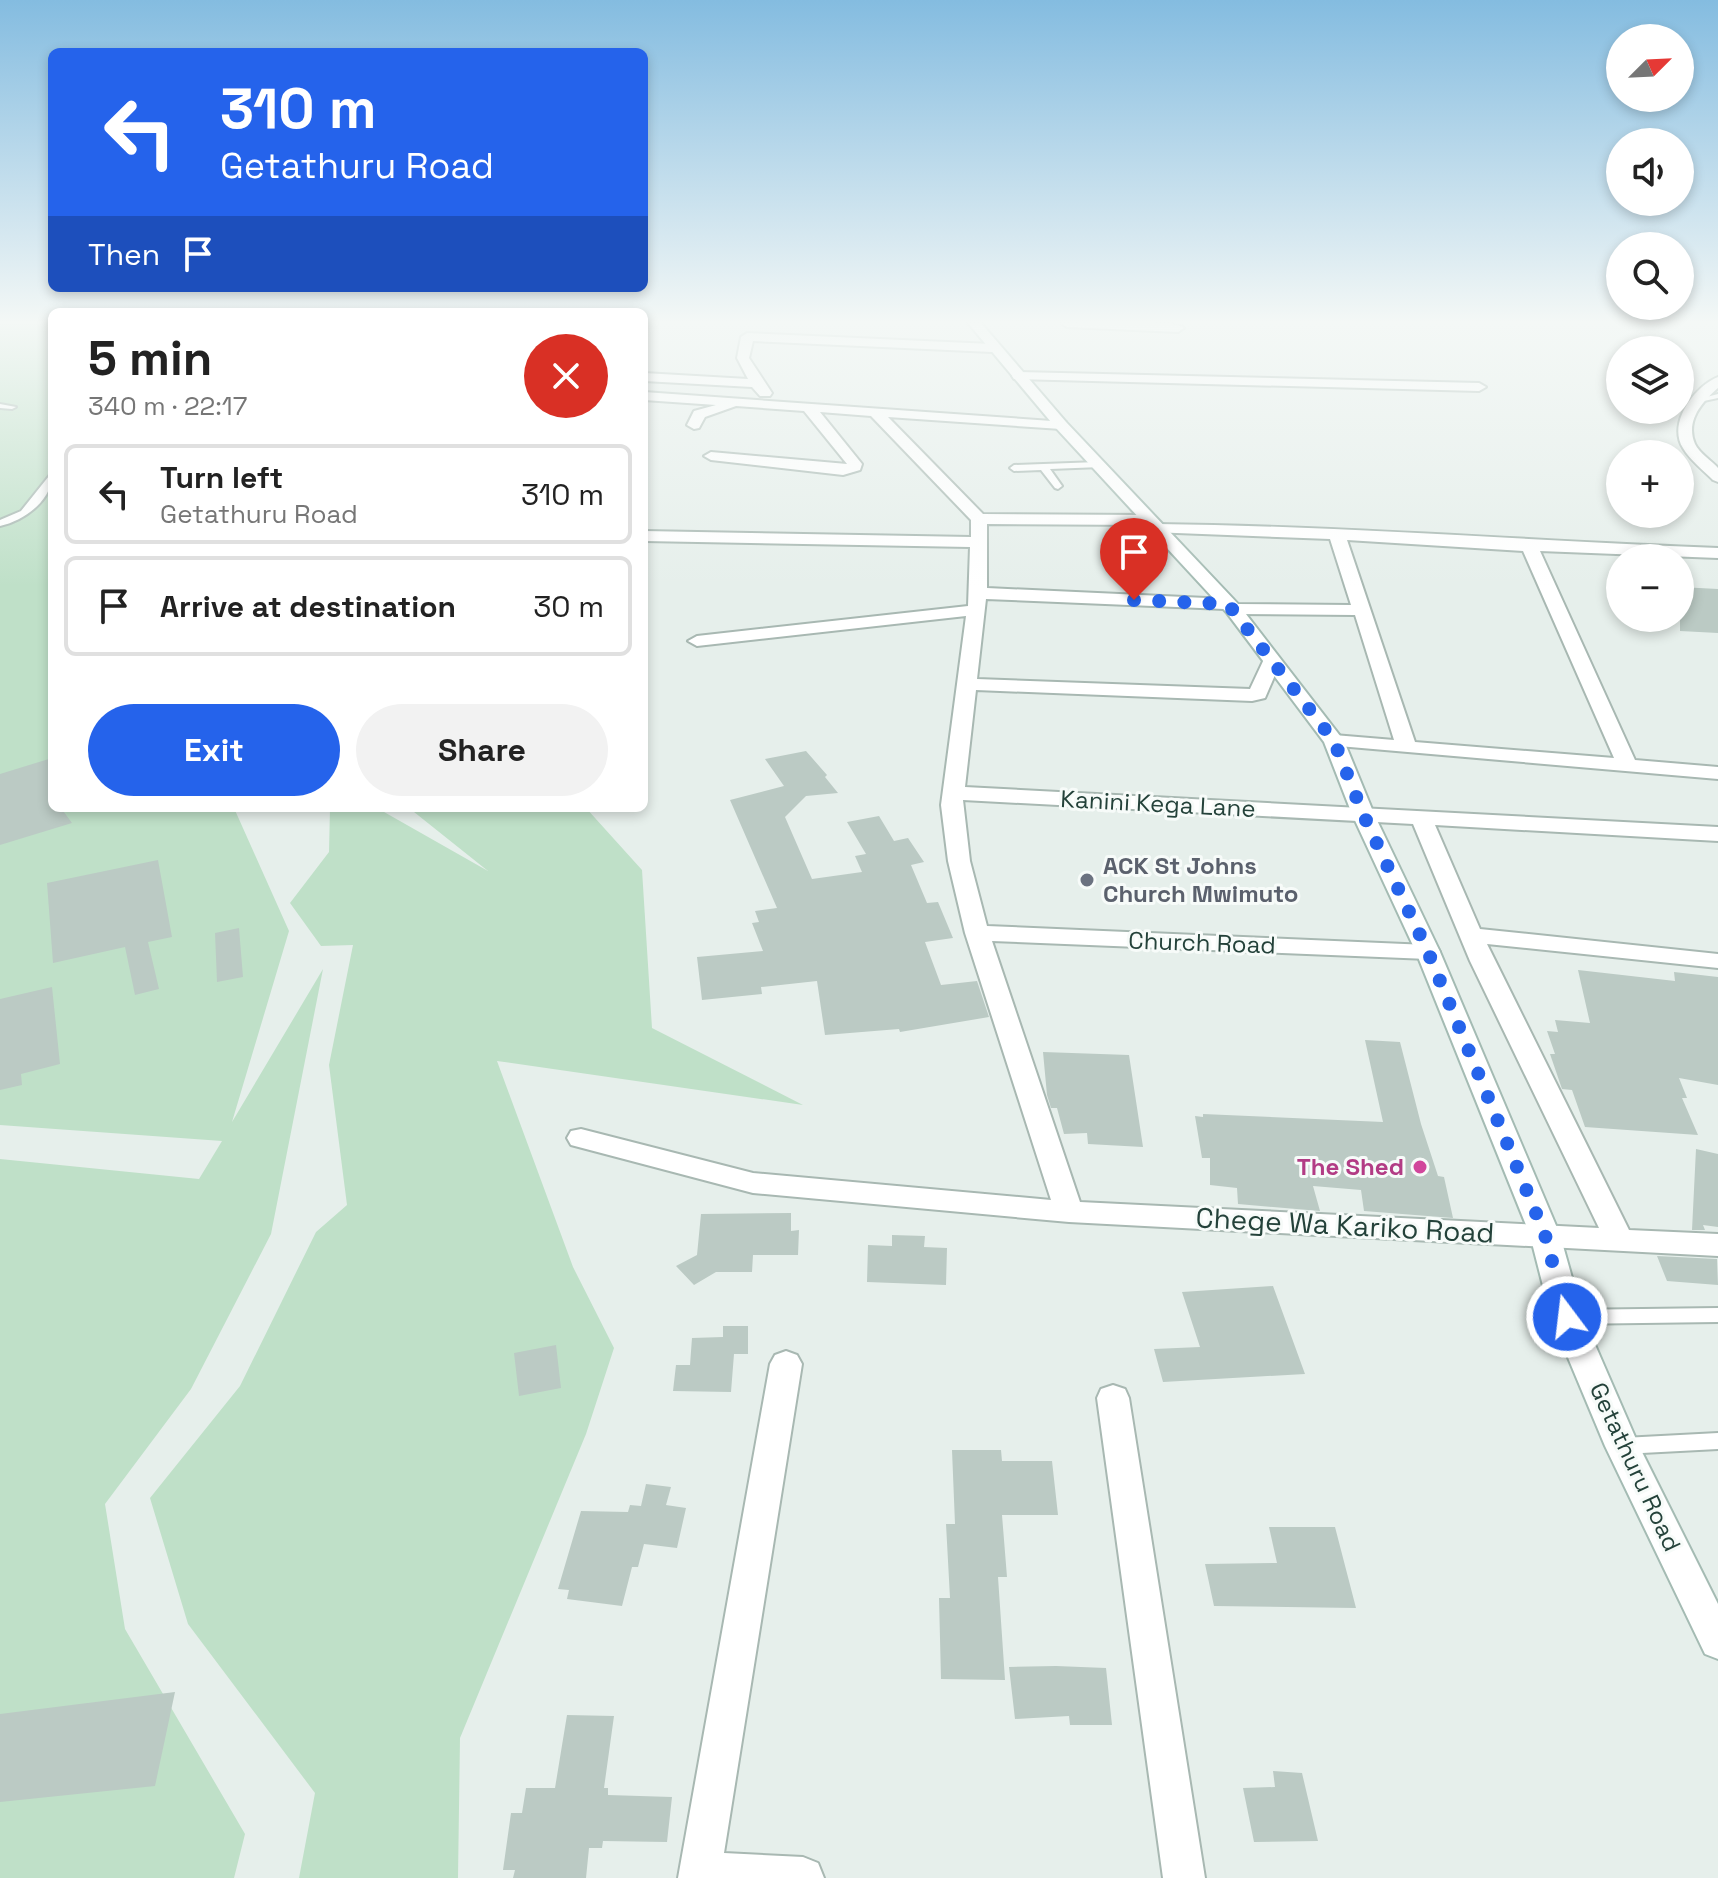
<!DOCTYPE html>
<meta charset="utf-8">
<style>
:root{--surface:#fff;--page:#f2f2f2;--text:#222;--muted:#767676;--line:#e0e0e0;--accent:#2563eb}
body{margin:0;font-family:"Space Grotesk",sans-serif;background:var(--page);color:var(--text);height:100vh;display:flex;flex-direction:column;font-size:30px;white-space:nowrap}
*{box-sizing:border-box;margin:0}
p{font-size:26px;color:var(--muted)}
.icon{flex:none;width:44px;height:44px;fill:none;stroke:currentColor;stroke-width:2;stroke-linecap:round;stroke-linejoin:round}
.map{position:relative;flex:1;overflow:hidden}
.panel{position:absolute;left:48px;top:308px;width:600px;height:504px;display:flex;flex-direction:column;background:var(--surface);border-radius:12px;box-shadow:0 4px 12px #0003}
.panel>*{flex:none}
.banner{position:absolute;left:48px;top:48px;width:600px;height:244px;border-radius:12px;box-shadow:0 4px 12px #0003;background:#2563eb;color:#fff;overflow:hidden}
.needle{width:52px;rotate:66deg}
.buttons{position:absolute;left:1606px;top:24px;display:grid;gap:16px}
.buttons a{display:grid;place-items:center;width:88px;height:88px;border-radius:50%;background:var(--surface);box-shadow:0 4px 12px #0003;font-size:40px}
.pin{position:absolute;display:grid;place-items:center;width:68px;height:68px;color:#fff;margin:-82px -34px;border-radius:50% 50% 50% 0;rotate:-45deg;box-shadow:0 0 8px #0007}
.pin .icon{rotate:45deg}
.me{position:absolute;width:88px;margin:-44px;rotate:345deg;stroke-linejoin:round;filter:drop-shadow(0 0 6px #0008)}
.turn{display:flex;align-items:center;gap:28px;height:168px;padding:0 40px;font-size:36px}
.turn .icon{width:104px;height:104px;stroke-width:2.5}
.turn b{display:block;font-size:56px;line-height:68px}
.then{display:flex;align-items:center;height:76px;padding:0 40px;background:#0003;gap:16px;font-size:30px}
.round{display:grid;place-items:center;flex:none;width:84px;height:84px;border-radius:42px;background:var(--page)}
.summary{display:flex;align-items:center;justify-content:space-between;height:136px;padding:0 40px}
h1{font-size:48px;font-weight:700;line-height:60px}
.action{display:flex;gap:16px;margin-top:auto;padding:16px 40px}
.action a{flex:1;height:92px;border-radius:48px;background:var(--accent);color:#fff;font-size:32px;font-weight:700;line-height:92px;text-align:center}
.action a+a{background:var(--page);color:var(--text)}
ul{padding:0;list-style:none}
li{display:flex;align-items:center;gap:24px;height:100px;margin:0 16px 12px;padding:0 24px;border:4px solid var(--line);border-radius:12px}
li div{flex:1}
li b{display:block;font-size:30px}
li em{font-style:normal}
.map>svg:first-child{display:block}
.green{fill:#bfe0c8}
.building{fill:#bbcac4}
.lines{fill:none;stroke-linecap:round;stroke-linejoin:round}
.lane-casing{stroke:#a8b8b2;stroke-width:4}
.street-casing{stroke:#a8b8b2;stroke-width:4}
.secondary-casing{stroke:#a4bbb3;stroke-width:4}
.lane{fill:#fff;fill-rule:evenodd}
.street{fill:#fff;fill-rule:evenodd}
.secondary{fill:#fff;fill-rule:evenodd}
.route{stroke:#2563eb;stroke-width:14;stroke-dasharray:0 25.2}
.worship-dot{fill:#6b7280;stroke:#f7fbf9;stroke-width:3}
.hotel-dot{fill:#d1479c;stroke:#f7fbf9;stroke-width:3}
.labels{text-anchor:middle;stroke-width:6;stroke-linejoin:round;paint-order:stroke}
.street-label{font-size:24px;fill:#24423a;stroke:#f7fbf9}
.worship-label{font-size:24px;font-weight:bold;fill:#5b616d;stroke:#f7fbf9;text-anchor:start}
.hotel-label{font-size:24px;font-weight:bold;fill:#b23c85;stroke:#f7fbf9;text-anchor:end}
.near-street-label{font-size:28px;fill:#24423a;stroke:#f7fbf9}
</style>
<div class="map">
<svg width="1718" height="1878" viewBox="0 0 1718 1878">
<rect width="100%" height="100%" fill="#e6efeb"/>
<path class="green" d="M0,323H52V808H234L289,931L232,1122L323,969L271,1234L191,1389L105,1504L125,1629L245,1834L234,1878H0V1159L199,1179L222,1141L0,1125Z
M330,808H377L488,871L409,808H586L642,870L652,1028L803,1105L497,1061L573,1267L614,1348L586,1434L460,1738L458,1878H299L315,1793L188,1624L150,1498L240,1386L316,1232L347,1205L329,1065L353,945L321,946L290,903L329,852Z"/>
<path class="building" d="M1680,587L1718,589V633L1680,631Z
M806,751L827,775L825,777L838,793L806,796L785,817L812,879L862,872L855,856L866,854L847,822L879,816L894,841L908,838L924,862L911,865L927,903L938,902L953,938L925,942L941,985L977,981L989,1017L900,1032L899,1029L825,1035L817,981L761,987L762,994L702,1000L697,957L763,951L752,923L759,922L755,911L777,908L730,800L784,786L765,759Z
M52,758V808H61L72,823L0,845V774Z
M158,860L172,937L148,942L159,989L135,995L125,947L53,963L47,883Z
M239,928L243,977L217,982L215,933Z
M1578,970L1675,981L1674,972L1718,977V1085L1679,1078L1687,1098H1682L1698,1135L1585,1127L1572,1090L1562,1089L1550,1054H1555L1547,1031L1558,1032L1555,1020L1590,1023Z
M52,987L60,1064L21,1074L22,1085L0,1090V999Z
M1365,1040L1400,1042L1421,1124L1438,1176L1444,1177L1453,1218L1364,1211L1361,1190L1313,1186L1320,1211L1238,1204L1237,1188L1210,1185V1158H1202L1195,1116L1203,1117V1114L1383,1122Z
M1043,1052L1129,1055L1143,1147L1088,1144L1087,1133L1064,1134L1057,1108H1051L1047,1095Z
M1696,1149L1718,1154V1227L1703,1225L1705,1230H1692Z
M791,1213V1231L799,1230L798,1255H753L752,1272H716L694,1285L676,1266L697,1255L701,1214Z
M892,1235L925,1236L924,1247L947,1248L946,1285L867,1282L868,1245L892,1246Z
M1657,1256L1717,1259L1718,1285L1667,1281Z
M1273,1286L1305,1374L1163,1382L1154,1349L1200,1347L1182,1292Z
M723,1326H748V1354H734L731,1392L673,1391L676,1365H690L692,1338L723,1337Z
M556,1345L561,1388L519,1396L514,1353Z
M952,1450H1001L1002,1461H1052L1058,1515H1002L1007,1577H998L1005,1680L941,1679L939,1598H950L946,1524H955Z
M646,1484L671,1487L666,1505L686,1508L677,1548L644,1544L638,1567H632L622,1606L567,1599L569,1590L558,1589L581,1511L628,1512L630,1505L641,1506Z
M1269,1527H1335L1356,1608L1214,1606L1205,1564L1277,1563Z
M1056,1666L1106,1668L1112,1725H1070L1069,1716L1015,1719L1009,1667Z
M175,1692L155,1786L0,1802V1714Z
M567,1715L614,1716L604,1788H608V1795L672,1797L667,1842L603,1841L602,1848H589L586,1878H513L515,1870H503L511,1813H522L526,1788H555Z
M1273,1771L1302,1773L1318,1841L1254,1842L1243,1788L1275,1787Z"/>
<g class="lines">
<g class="lane-casing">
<path id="lane" d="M1718,394V398L1699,402L1695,400Z
M0,404L16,407L12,409L0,408Z
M1098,462L1101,463V467L1050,469L1062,486L1058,489L1055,488L1041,470L1014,471L1010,468L1014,465Z
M52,475C52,501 23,521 0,526V520L21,511L49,476Z
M1718,1308V1322L1567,1324L1561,1322L1558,1317L1561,1312L1567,1310Z
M1718,1433V1449L1623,1454L1616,1452L1613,1446L1616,1440L1623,1438Z"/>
</g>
<g class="street-casing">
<path id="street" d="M1061,323C1084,323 1169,318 1184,328L1178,332L1067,327Z
M747,333L992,344L998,348L992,352L753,341L749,358L772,393L770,396H760L752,387L644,381V373L748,379L737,358L741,337Z
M1019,372L1479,383L1486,387L1479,391L1014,379L1012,376Z
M1718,377V388C1702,402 1685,421 1695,444C1699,453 1712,461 1718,468V482L1713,480C1703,470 1690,460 1683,448C1667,423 1695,386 1718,377Z
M644,392L1066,422V428L1061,429L888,417L983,514L1148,515L1156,520L1148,525L987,524V588L1228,599L1237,604L1351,605L1330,539L1151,532V526L1157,524C1344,526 1531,541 1718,548V558L1540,551L1635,760L1718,767V779L1327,745L1324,741L1334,735L1394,740L1355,615L1233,614L1224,609L986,599L977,679L1250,689L1265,657L1272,655L1281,661L1265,698L1252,701L976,690L965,787L1718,827V841L1435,825L1480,929L1718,954V968L1487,944L1629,1230L1718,1234V1256L1069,1222L753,1193L571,1145L567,1138L571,1131L581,1129L753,1173L1051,1200L965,933L948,861L941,805L966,616L697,646L688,641L697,636L968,606L970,547L644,541V531L971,537V520L871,416L820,412L862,464L860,470L843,475L711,460L704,456L711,452L847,464L804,411L736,406L705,417L699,428L694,429L687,425L694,411L716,405L644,400ZM1347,540L1523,551L1614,758L1415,742ZM963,800L1413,824L1470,961L1599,1228L1080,1202L992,941L1428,959L1437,957L1440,952L1437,947L1428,945L987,926L970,861Z
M786,1351L797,1355L802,1364L724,1853L803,1857L818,1863L824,1878H678L770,1364L775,1355Z
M1113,1385L1125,1389L1129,1398L1205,1878H1163L1097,1398L1101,1389Z"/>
</g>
<g class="secondary-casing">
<path id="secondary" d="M968,323H981L1066,422L1239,605L1344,741L1374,814L1440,952L1560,1235L1583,1317L1639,1446L1718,1604V1659L1705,1654L1605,1446L1551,1317L1530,1235L1416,952L1352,814L1324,742L1227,613L1056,428Z"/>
</g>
<use href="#lane" class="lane"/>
<use href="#street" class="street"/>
<use href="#secondary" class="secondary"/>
</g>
<linearGradient id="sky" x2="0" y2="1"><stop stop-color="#84bce0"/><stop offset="0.55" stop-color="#f4f8f6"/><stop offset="1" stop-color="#f4f8f6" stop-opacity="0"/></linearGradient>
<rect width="1718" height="586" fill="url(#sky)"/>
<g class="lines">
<path class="route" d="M1134,600L1228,604L1334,741L1363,814L1428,952L1545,1235L1567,1317"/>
</g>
<circle class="worship-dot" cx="1087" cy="880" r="8"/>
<circle class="hotel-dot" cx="1420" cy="1167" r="8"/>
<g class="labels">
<g class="street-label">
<text transform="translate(1158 804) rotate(3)" y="8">Kanini Kega Lane</text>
<text transform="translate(1202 943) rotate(2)" y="8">Church Road</text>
<text transform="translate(1635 1467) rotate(65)" y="8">Getathuru Road</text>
</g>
<g class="worship-label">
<text x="1103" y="874">ACK St Johns<tspan x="1103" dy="28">Church Mwimuto</tspan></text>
</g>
<g class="hotel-label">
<text x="1404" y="1175">The Shed</text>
</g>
<g class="near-street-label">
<text transform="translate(1345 1225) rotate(3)" y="10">Chege Wa Kariko Road</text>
</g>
</g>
</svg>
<div class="buttons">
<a><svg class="needle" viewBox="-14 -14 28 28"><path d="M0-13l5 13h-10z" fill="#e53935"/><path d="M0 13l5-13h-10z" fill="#767676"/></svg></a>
<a><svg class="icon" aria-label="sound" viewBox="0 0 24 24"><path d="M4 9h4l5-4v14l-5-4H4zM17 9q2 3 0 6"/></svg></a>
<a><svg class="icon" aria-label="search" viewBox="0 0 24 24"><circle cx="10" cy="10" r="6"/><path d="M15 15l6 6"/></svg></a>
<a><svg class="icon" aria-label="layers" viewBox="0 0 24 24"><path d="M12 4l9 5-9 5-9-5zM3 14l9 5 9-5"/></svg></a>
<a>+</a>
<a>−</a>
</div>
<div class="pin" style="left:1134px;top:600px;background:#d93025"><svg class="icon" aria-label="arrive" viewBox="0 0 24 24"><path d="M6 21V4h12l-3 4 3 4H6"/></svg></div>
<svg class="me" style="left:1567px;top:1317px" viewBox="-20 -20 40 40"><circle r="17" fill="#2563eb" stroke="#fff" stroke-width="3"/><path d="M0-11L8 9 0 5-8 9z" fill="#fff"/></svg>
<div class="banner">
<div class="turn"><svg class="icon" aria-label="left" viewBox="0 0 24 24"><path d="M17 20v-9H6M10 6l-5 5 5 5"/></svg><div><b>310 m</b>Getathuru Road</div></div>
<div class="then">Then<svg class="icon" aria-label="arrive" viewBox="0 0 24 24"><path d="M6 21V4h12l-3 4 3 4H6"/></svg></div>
</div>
<section class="panel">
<div class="summary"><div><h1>5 min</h1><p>340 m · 22:17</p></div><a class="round" style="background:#d93025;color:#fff"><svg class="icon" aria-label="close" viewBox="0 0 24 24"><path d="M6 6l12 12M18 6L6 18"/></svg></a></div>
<ul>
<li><svg class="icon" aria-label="left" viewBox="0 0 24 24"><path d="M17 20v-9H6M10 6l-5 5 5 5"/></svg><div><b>Turn left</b><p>Getathuru Road</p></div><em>310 m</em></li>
<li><svg class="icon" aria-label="arrive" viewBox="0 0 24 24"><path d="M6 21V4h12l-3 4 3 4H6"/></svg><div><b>Arrive at destination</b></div><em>30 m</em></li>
</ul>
<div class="action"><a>Exit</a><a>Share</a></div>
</section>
</div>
